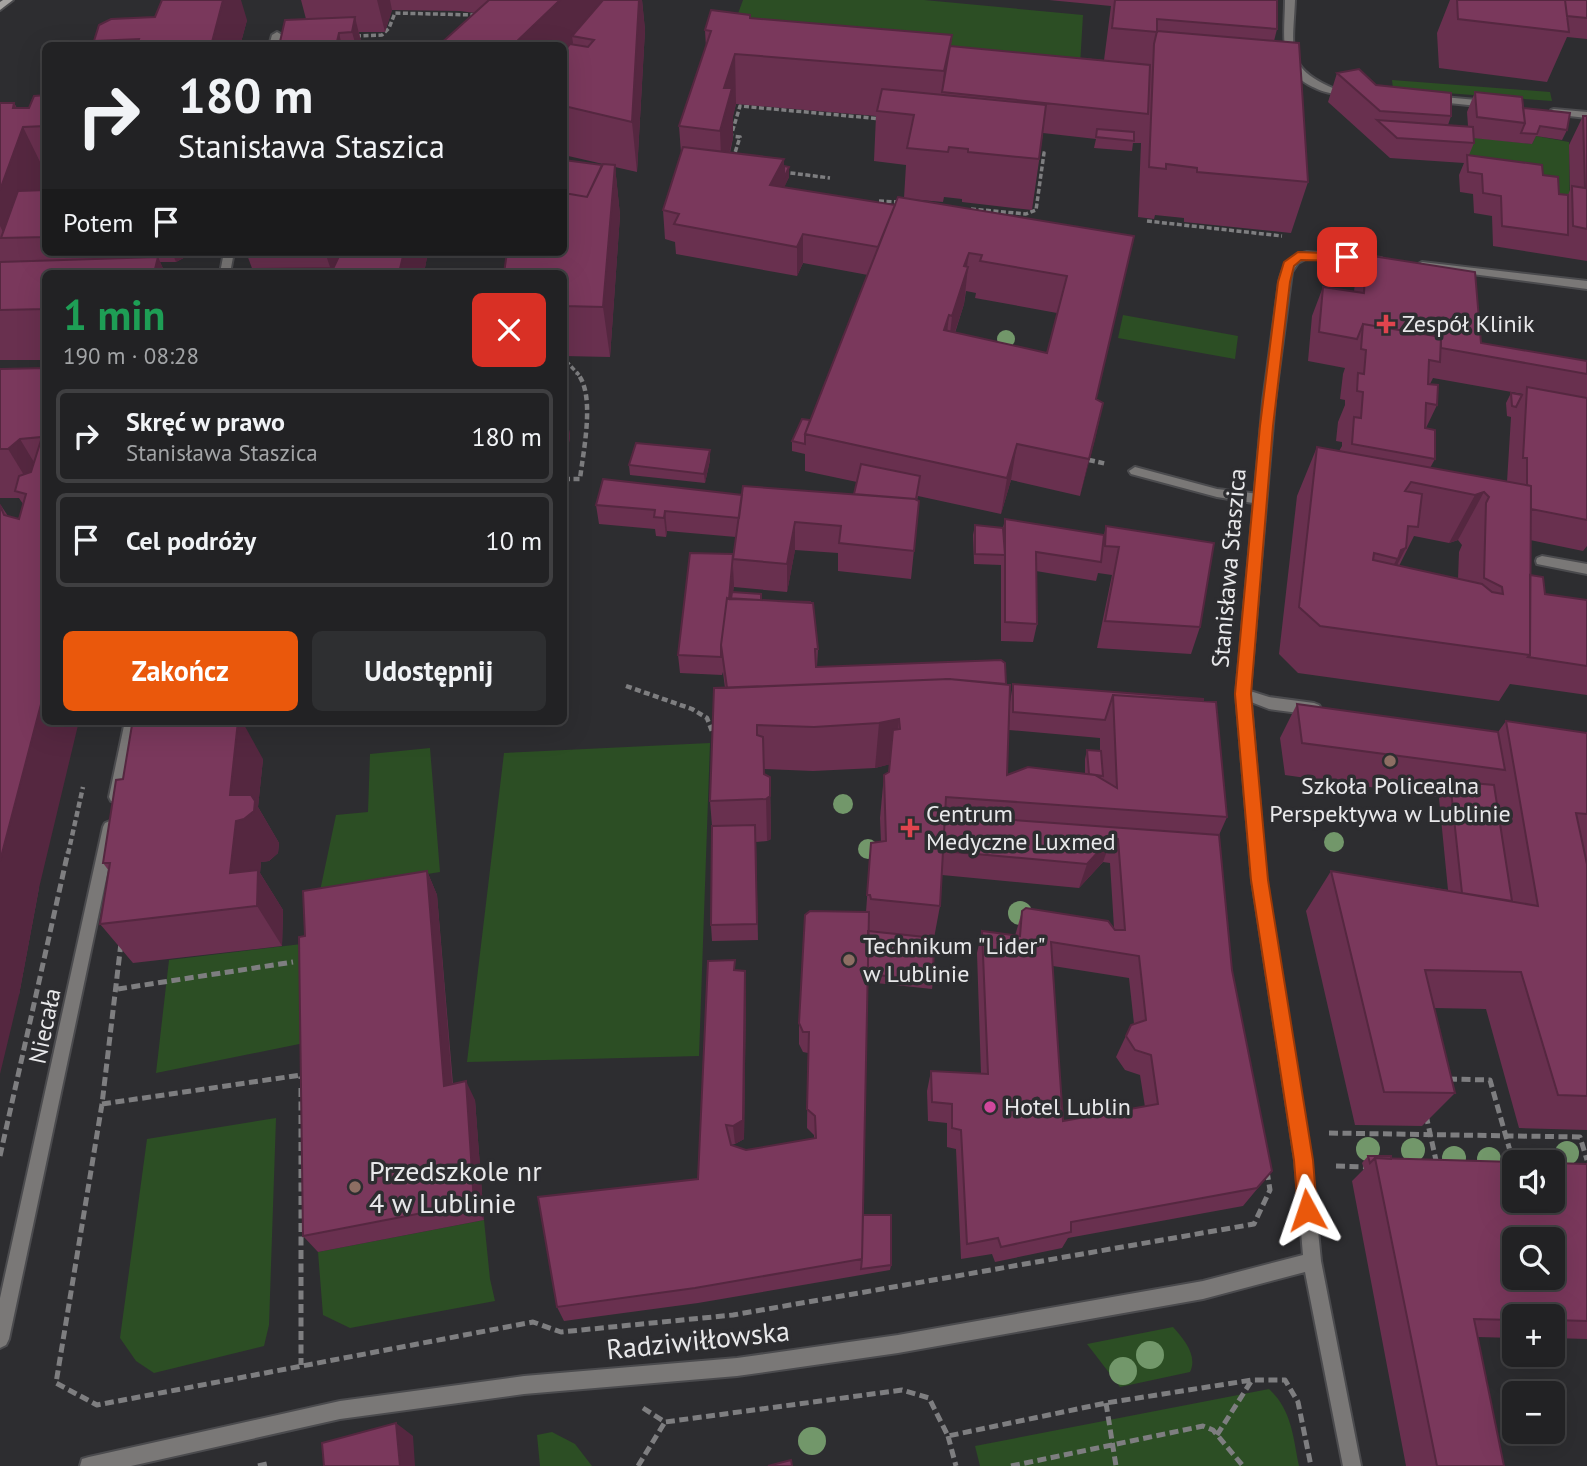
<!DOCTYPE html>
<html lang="pl">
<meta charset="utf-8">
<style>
:root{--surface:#222224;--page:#2e2f31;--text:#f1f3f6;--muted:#a2a4a6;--line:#3f3f41;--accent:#ea580c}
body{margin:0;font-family:"PT Sans",sans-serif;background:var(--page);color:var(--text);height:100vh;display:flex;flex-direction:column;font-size:26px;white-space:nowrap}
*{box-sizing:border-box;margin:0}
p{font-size:23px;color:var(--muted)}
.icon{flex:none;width:38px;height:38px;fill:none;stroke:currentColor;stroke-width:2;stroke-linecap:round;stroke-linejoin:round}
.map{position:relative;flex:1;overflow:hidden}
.panel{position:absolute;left:42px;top:270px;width:525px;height:455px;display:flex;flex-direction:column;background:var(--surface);border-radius:10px;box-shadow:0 7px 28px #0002,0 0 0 2px var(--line)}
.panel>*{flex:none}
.hud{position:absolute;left:42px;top:42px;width:525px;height:214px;border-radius:10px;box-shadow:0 7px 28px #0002,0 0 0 2px var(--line);background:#222224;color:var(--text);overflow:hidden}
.buttons{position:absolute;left:1502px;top:1150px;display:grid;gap:14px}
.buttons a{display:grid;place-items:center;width:63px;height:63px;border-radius:10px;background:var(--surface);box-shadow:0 7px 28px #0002,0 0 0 2px var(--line);font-size:35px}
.pin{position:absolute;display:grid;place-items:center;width:60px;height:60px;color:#fff;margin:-30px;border-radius:14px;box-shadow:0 4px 10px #0006}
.me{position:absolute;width:77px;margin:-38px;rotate:355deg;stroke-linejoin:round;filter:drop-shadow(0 0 5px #0008)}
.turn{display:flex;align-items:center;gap:24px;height:147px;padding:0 21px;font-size:32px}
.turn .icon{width:91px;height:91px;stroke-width:2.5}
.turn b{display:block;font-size:49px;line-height:60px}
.then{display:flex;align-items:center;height:66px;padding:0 21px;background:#0003;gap:14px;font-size:26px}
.round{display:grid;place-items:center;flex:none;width:74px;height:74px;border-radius:10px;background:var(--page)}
.overview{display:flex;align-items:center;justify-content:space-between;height:119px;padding:0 21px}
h1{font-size:42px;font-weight:600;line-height:52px;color:#1e9e55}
.cta{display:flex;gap:14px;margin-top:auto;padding:14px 21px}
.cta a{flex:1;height:80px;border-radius:10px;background:var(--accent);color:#fff;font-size:28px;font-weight:600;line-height:80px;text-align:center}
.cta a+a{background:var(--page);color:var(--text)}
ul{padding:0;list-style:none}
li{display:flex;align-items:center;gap:21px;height:94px;margin:0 14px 10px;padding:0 7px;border:4px solid var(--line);border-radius:10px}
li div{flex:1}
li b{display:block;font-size:26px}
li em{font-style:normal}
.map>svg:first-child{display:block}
.green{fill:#2c4e24}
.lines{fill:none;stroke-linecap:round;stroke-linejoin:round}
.lane-casing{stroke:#4b4b4e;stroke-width:4}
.street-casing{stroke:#4b4b4e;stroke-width:4}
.secondary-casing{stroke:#4b4b4e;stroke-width:4}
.path-far2{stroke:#7e7e80;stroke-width:3.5;stroke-dasharray:5 2.5;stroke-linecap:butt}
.path-far1{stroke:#7e7e80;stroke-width:4.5;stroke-dasharray:6 3.5;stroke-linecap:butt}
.path{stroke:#7e7e80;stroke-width:5;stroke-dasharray:9 4.5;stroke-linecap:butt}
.lane{fill:#7a7877;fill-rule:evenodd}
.street{fill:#7a7877;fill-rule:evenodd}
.secondary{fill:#a5a3a1;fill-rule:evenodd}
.tree{fill:#72976a}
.wall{fill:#69304f;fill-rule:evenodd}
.shaded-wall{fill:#552740}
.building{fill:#7a385c;stroke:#552740;stroke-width:2;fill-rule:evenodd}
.route{fill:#ea580c;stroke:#983908;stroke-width:2}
.health-dot{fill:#e0444e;stroke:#2d2d30;stroke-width:2.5}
.education-dot{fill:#8d6e63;stroke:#2d2d30;stroke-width:2.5}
.hotel-dot{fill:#d1479c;stroke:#2d2d30;stroke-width:2.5}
.labels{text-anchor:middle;stroke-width:7;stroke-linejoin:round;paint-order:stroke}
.poi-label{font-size:24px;fill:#e8e8ea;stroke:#2d2d30;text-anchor:start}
.street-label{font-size:24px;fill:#e8e8ea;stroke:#2d2d30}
.near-poi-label{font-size:28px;fill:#e8e8ea;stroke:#2d2d30;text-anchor:start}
.near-street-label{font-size:28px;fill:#e8e8ea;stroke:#2d2d30}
</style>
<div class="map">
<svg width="1587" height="1466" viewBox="0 0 1587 1466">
<rect width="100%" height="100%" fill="#2d2d30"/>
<path class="green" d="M743,0H924L1083,15L1079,82L725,49Z
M1392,80L1550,92L1552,101L1393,89Z
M1536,136L1569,142L1570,217L1465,164L1469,137L1532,144Z
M1123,315L1238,336L1235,359L1118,338Z
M710,743L699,1056L467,1062L504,753Z
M430,748L440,872L320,891L336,815L368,812L370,754Z
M318,942L314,1041L156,1073L169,960Z
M276,1118L269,1325L264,1346L154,1373L136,1361L120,1338L147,1139Z
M484,1220L490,1279L495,1301L350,1328L323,1315L318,1252Z
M1173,1327C1184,1339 1198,1356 1190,1372L1120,1387L1087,1344Z
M1269,1389C1292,1410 1293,1437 1299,1466H980L975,1446Z
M552,1432L575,1444L592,1466H540L537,1435Z"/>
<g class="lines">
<g class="lane-casing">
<path id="lane" d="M1285,0H1295C1293,49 1284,68 1335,89V93C1327,94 1317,89 1309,85C1277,67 1285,32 1285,0Z
M1135,467L1217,489L1259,494L1265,499L1259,504L1217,497L1131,474L1129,471Z
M1542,556L1587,564V574L1537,564L1536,561L1537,558Z"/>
</g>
<g class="street-casing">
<path id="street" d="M277,32L282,35L279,46H269L272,35Z
M1432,96L1488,101L1493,104L1488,107L1429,101L1427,99Z
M1554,109L1587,112V118L1551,114V110Z
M224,252H234L230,273H220Z
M1307,252L1381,258L1386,261L1381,264L1307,258L1298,263L1292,272L1275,401L1250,691L1269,697L1314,703L1319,705L1321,709L1319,713L1314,715L1269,709L1251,702L1266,880L1311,1160L1321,1261L1361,1466H1343L1305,1272L1203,1299L898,1353L737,1376L524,1394L340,1419L131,1466H80L82,1459L89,1457L340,1401L524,1376L737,1358L898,1335L1203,1281L1303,1255L1295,1160L1252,880L1236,694L1263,401L1279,282C1283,265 1289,255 1307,252Z
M1422,262L1587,281V289L1418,267L1417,265Z
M125,721H139L123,797L121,801L116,803L111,801L109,797Z
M110,821L115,823L117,827L9,1339L6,1345L0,1348V1298L103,827L105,823Z"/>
</g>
<g class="secondary-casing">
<path id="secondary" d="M3,0H13L0,10V2Z"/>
</g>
<path class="path-far2" d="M356,36L382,35L389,28L395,13L475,15
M733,159L740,137L731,136L740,106L882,119
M783,172L830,178
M879,201L899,202
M971,209L1026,214L1036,210L1044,153H1037
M1147,221L1282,236
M566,361L579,375"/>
<path class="path-far1" d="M1089,460L1107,464
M564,479H580C583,452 596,394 577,373
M564,492L567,479
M626,686L692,709L707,718L713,734
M68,854L83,787"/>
<path class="path" d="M121,943L102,1104L56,1383L97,1405L533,1322L561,1332L733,1315L1254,1224L1270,1190L1267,1171
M118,989L293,962
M1448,1079L1490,1080L1514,1165
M301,1088V1365
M102,1104L301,1075V1079
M1426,1115L1437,1165
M1329,1133L1580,1137L1587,1160
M0,1156L68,852
M1336,1166L1369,1167
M1106,1403L1116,1466
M643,1408L665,1422L902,1390L929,1398L948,1436L1106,1403L1252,1380H1285L1298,1402L1311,1466
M1217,1435L1252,1380
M948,1436L956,1466
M258,1466L271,1463
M638,1466L665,1422
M1011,1466L1203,1426L1213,1430L1243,1466"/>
<use href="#lane" class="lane"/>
<use href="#street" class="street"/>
<use href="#secondary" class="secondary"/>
</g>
<g class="tree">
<circle cx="1006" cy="339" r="9"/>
<circle cx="843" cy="804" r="10"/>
<circle cx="1334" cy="842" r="10"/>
<circle cx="868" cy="849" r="10"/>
<circle cx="1020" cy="913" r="12"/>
<circle cx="1368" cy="1149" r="12"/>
<circle cx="1413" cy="1150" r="12"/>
<circle cx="1567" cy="1153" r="12"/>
<circle cx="1454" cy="1158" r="12"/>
<circle cx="1489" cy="1159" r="12"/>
<circle cx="1150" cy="1355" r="14"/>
<circle cx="1123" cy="1371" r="14"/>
<circle cx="812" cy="1441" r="14"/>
</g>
<path class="wall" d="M301,0H642L645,30L637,172L615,167L620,215L610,357L564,356V252L603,164L564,155V46L475,13L460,11L392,10L385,32H359L362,46H279L306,19Z
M1049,0H1277V29L1274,41L1308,182L1291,233L1184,222V218L1155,215L1154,219L1138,217L1141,143H1133L1132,151L1094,148L1096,139L1043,133L1032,210L962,202V199L944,197L943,202L909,199L1134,236L1096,399L1103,403L1080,496L1011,480L1001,514L918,496L917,500L919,501L911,579L838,571V553L795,550L787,592L734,587V585L733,592L762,600L818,649L817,667L1007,775L1085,774V759L1087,750L1100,751V738L1009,730L1010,702L1013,684L1203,699L1227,817L1219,835L1232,970L1272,1171L1243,1206L1068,1238L1062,1248L995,1262L992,1254L961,1259L956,1149L947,1147V1123L928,1121L927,1091L931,1071L981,1074L977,953L982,931L1015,936L1022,911L1114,928L1110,863L1103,862L1079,888L942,875L940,906L934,938L933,981L932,989L867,982L863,1215L891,1265L890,1270L698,1303L564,1321L557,1307L698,1179L735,960V970L746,993L744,1139L735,1144L731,1145L746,1150L814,1138V1135L807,1128L808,1053L803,1052L799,1044V1023L866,912L871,843L881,842L880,818L884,775L889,772L890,764L875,768L813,771L764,769V774L770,777L771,839L767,841L756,842L758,940L712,941L711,925L712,826L710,801L725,688L723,672L722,675L680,673L678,655L733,554L736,537L667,531L666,537L656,536L655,529L599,524L596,505L742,495L854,494L857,482L805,471V454L792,451V441L810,420L868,275L803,263L797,276L676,254L675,242L665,239L663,210L681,153L679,126L706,48L705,30L750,18L952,35L951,46L1104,60L1111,6ZM736,104L876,116L874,161L906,165L904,198L895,205L784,187L789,177L784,166V159L730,153L733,138V116ZM966,291L976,293L975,298L1057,313L1047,353L955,333L964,304ZM1053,966L1129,978L1134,1024L1131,1025L1116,1057L1125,1070L1140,1075L1145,1107L1063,1121Z
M1450,0H1587V39L1567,37L1547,82L1439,68L1437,33Z
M247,20L240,46H96L94,41Z
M1337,73L1376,85L1451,116L1448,125L1468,126L1467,112L1475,92L1523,108L1567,130L1562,140L1536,136L1532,144L1473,138L1474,143L1469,155L1543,175L1559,194L1568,195L1570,190L1569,145L1583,116H1587V261L1493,246L1492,216L1474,213L1473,194L1460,192L1459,175L1464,163L1390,158L1328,102Z
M46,95V181L42,190H46V252H192L191,254L176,262H160L165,273H46V360H0V103H14L17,108H29Z
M246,252H428L424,273L253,271Z
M1366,255L1481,343L1587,374V546L1583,551L1530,540V575L1545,594L1587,600V695L1510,684L1499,701L1298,673L1279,654L1297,496L1317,447L1339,451L1342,446V442L1336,441L1338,422L1345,405V400L1340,399L1343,374L1345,368L1308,361L1312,316L1323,287L1354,291L1355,284ZM1433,378L1523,394L1522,395L1511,393L1506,403L1507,416L1511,417L1507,482L1430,468L1435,459L1426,428L1437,405L1430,384ZM1414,536L1449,543L1458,540L1462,545L1459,552L1458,579L1399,566Z
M46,368L39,888L19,995L0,504L8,516L19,519L23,504L19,498H0V369Z
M564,416H567L570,436L568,450H564Z
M710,460L705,483L630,475L629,465Z
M1005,519L1104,535L1106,526L1200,627L1191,654L1097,648L1112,575L1098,573L1096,581L1036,571L1037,624L1033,642L1001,641V565L974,564L973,535L975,525L1003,528Z
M1297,704L1498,732L1506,721L1587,733V860H1586L1587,864V1130L1519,1128L1486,1009L1434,1008L1455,1093L1422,1126L1355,1125L1306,911L1331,871L1448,890L1439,798L1440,797L1285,775L1280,738Z
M263,759L258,807L279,843L278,853L269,861L261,862L260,873L283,910L282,946L133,963L100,924L109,871L103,863L123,779Z
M427,871L437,895L453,1084L475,1100L484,1220L318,1252L303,1236L305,936Z
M1368,1156L1391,1159L1587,1164V1339L1552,1338V1316H1514V1338L1478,1337L1504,1466H1406L1352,1181L1364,1169L1362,1163Z"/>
<path class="shaded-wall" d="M223,0H241L247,20L240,46H211Z
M377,0H390L392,10L385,32Z
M560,0H604L572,36L573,43L564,53V46H512Z
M639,0H642L645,30L637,172L632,122Z
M355,17L362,46H356L352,32Z
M339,33L342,46H336Z
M952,35L947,85L942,92L939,121L944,71Z
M735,54L736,104L733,116V138L722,181L720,131L724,88Z
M14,103L26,127H23L46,174V181L27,237L6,238L0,226V190Z
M784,159V188L770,185Z
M615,165L620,215L610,357L603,307Z
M789,167V177L784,188V178Z
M803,234V263L797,276V247Z
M172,252H192L191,254L176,262Z
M325,252H342L332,273Z
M404,252H428L424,273H399Z
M969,253L966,273L968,267L964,304L948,353L952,316L964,266Z
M158,257L165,273H154Z
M949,315L945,353L944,330Z
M1103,403L1095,440L1080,496L1089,459Z
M567,416L570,436L568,450L564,430Z
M20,439L46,482L38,498L8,449Z
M1017,444L1011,480L1001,514L1007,478Z
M710,450V460L705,483L704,474Z
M1484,492L1458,540L1449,543L1475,495Z
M665,511L667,531L666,537L664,518Z
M795,522V550L787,592V564Z
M1406,548L1381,596L1378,597L1401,550Z
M733,566L734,585L730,616L722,651Z
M46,685V721H79L39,888L19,995L0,1074V861Z
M899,719L895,763L875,768L879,723Z
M238,721H242L263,759L258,807L279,843L278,853L269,861L261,862L260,873L283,910L282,946L257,906L230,873V795Z
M770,796L771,839L767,841L766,799Z
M1112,837L1103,862L1079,888L1087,864Z
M427,871L437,895L454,1105L444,1086Z
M745,971L746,993L744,1139L735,1144L733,1126Z
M466,1081L475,1100L484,1220L474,1203Z
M396,1423L413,1436L415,1466H400Z"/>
<path class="building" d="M162,0H223L211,46L137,45L139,39L94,41L99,25L111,19L155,17Z
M489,0H560L512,46H438Z
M603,0H639L632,122L564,106V52L570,44L588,47L594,40L572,36Z
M1115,0H1277V29L1157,19V32L1112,28Z
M1457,0H1565L1569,32L1458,19Z
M1565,0H1587V18L1567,16Z
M711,10L750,15V18L952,35L944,71L735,54L724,88H732L720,131L679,126L711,31L705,30Z
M355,17L352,32L339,33L336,46H279L285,20Z
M1157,31L1299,43L1308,182L1197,172V168L1166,164V169L1149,167L1154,44Z
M950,46L1150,65L1148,114L942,92Z
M1359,69L1376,85L1451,93V116L1380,111L1337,73Z
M882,89L1046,105L1039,159L968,152V149L949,147L948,152L907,148L914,115L877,111Z
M1475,92L1522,97L1525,123L1477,117Z
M46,95V126L23,127L0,190V103H14L13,108H29L34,96Z
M1523,108L1570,113L1567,130L1540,126L1537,134L1521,133L1525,123Z
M1583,116H1587V229L1573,226L1572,186L1585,188Z
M1377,120L1473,127L1474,143L1397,138Z
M1097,129L1134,132V141L1096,137Z
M683,147L784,159L770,185L895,205L878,247L803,234L797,247L674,224L679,214L663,210Z
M1467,155L1542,165L1543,175L1558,177L1559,194L1568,195V235L1502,226L1501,196L1483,193L1482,174L1468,172Z
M564,160L602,165L587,197L564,193Z
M603,164L615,165L603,307L564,306V273H504L507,252H564V193L587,197Z
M784,166L789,167L784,178Z
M46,190V237L1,238L18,191Z
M898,197L1134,236L1096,399L1103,403L1089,459L1017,444L1007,478L805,434ZM969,253L982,255L980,261L1067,276L1047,353L944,330L949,315L952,316L968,267L964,266Z
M341,252H404L399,273H331Z
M1366,255L1475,272L1481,343L1587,361V374L1441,348V337L1363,324L1357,339L1319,332L1323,287L1364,293Z
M158,257L154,273H46V309L0,310V262Z
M333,268L331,273H252L254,269Z
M1363,324L1441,337L1440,362L1429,360L1428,384L1438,385L1437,405L1426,403L1425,428L1435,430V459L1352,444L1354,417L1361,418L1363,392L1357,391L1358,373L1364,374L1366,350L1361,349Z
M46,368V685L0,861V505L4,515L19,519L26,494L15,491L19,476L31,472L42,437L20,439L8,449H0V369Z
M1527,387L1587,398V520L1531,509V486L1527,485V458H1523Z
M1511,393L1522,395L1516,407L1512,406Z
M564,416H567L564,430Z
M802,419L810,420L805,434V444L792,441Z
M636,443L710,450L704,474L629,465Z
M1317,447L1531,486L1530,655L1320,626L1299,607ZM1411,482L1475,495L1484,492L1489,497L1486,503L1484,578L1502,587L1503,594L1492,592L1482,584L1373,560L1374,553L1398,559L1401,550L1406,548L1408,526L1418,527L1422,494L1405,491Z
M861,464L920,476L916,499L854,494Z
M603,479L742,495L739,518L665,511L664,518L654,517L655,510L596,505Z
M743,486L915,499L919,501L914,551L839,543L841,526L795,522L787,564L733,559Z
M1005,519L1104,535L1101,562L1036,552L1037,624L1005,622Z
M975,525L1003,528L1005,555L975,554Z
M1106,526L1214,543L1200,627L1105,621L1119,547L1105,546Z
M690,553L733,554L729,599L727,598L721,645V657L678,655Z
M1530,575L1543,577L1545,594L1587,600V666L1528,657L1530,655Z
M732,592L761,594V600L731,599Z
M727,598L813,603L818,649H815L816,667L1001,660L1005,663L1006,684L949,679L727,688L721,645Z
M777,601L810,602V603Z
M949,679L1010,685L1007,775L1028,767L1095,775L1117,788L1113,695L1216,702L1227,817L946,797L940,906L871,899L870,895H867L871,843L886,841L884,775L889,772L893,730L900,729L899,719L879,723L814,727L757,725V735L763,737L764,774L770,777V796L766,799L710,801L714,688Z
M1013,684L1203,699V701L1113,695L1105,720L1013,712Z
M1297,704L1498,732L1505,770L1302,743Z
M176,721H238L230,795H251L255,801L254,811L244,819L236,821L230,873L258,870L257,906L100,924L110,863H103L116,780L123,779L132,725Z
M1506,721L1587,733V814L1576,813L1587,864V1096L1558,1095L1521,972L1425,970L1455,1093L1384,1092L1331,871L1538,906Z
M1087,750L1101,751L1103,776L1089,774Z
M1450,781L1494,785L1512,901L1462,893Z
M945,815L1219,835L1232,970L1272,1171L1257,1188L1071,1222V1232L1001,1247L998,1238L967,1244L961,1130L952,1128V1104L932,1102L931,1071L988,1074L982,931L1020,936L1022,911L1026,908L1108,921L1115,930H1125L1118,839L1112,837L1087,864L943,851ZM1051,942L1139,956L1146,1020L1131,1025L1126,1036L1135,1050L1151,1055L1158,1104L1063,1121Z
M755,825L757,924L711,925L712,826Z
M427,871L444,1086L466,1081L474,1203L303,1236L299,937L305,936L303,891Z
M810,911L869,912L862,1259L695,1288L557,1307L538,1197L698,1179L708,961L735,960L734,970L745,971L743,1120L733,1126L726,1125L731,1145L746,1150L816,1138L815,1116L807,1109L809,1032H803L799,1023L805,915Z
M868,931L934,938L933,981L868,974Z
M1368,1156H1391V1159L1375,1158L1370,1163Z
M1375,1158L1514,1162V1200H1552V1163L1587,1164V1321L1552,1320V1316H1514V1320L1474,1319L1504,1466H1437ZM1514,1239H1552V1278H1514Z
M863,1215H891V1265L861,1269L862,1259Z
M396,1423L400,1466H324L322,1443Z
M791,1460L792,1466H768Z"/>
<path class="route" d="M1298,252L1347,254L1353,257L1347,261L1301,260L1294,266L1290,282L1273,426L1251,694L1268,880L1313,1160L1317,1210L1314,1217L1307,1220L1300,1217L1298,1210L1294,1160L1251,880L1235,694L1260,426L1278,282L1284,262Z"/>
<g class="health-dot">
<path d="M1382.5 313.5h7v7h7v7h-7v7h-7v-7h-7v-7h7z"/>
<path d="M906.5 817.5h7v7h7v7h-7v7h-7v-7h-7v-7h7z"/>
</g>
<g class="education-dot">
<circle cx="1390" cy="761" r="7"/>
<circle cx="849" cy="960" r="7"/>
<circle cx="355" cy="1187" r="7"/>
</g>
<circle class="hotel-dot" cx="990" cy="1107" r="7"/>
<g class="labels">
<g class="poi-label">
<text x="1402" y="332">Zespół Klinik</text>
<text x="1390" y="794" text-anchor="middle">Szkoła Policealna<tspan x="1390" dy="28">Perspektywa w Lublinie</tspan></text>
<text x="926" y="822">Centrum<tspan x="926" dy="28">Medyczne Luxmed</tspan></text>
<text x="863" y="954">Technikum "Lider"<tspan x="863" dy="28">w Lublinie</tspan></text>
<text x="1004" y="1115">Hotel Lublin</text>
</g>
<g class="street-label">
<text transform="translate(1229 568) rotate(-85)" y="8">Stanisława Staszica</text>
<text transform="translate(45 1026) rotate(-78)" y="8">Niecała</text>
</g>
<g class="near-poi-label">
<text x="369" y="1181">Przedszkole nr<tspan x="369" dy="32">4 w Lublinie</tspan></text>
</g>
<g class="near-street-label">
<text transform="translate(698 1340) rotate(-6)" y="10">Radziwiłłowska</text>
</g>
</g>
</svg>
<div class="buttons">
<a><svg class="icon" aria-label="sound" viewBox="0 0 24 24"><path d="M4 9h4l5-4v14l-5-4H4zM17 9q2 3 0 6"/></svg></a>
<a><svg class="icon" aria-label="search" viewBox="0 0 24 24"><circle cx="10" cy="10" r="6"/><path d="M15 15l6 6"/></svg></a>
<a>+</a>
<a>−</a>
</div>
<div class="pin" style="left:1347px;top:257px;background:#d93025"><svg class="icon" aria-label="arrive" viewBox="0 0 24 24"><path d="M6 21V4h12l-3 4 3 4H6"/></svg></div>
<svg class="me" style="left:1307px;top:1210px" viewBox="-20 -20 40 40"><path d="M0-17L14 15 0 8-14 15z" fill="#ea580c" stroke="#fff" stroke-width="4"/></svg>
<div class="hud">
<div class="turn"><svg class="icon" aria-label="right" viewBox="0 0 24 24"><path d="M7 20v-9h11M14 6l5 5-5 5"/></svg><div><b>180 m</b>Stanisława Staszica</div></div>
<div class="then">Potem<svg class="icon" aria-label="arrive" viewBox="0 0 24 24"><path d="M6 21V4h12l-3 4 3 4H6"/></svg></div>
</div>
<section class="panel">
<div class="overview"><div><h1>1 min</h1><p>190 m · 08:28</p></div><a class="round" style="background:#d93025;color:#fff"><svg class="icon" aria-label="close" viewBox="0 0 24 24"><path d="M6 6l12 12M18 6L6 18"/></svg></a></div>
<ul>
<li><svg class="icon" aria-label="right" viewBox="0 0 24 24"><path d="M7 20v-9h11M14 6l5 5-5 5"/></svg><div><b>Skręć w prawo</b><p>Stanisława Staszica</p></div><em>180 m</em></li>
<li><svg class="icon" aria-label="arrive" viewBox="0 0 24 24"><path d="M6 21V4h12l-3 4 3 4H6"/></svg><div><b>Cel podróży</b></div><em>10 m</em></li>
</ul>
<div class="cta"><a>Zakończ</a><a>Udostępnij</a></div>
</section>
</div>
